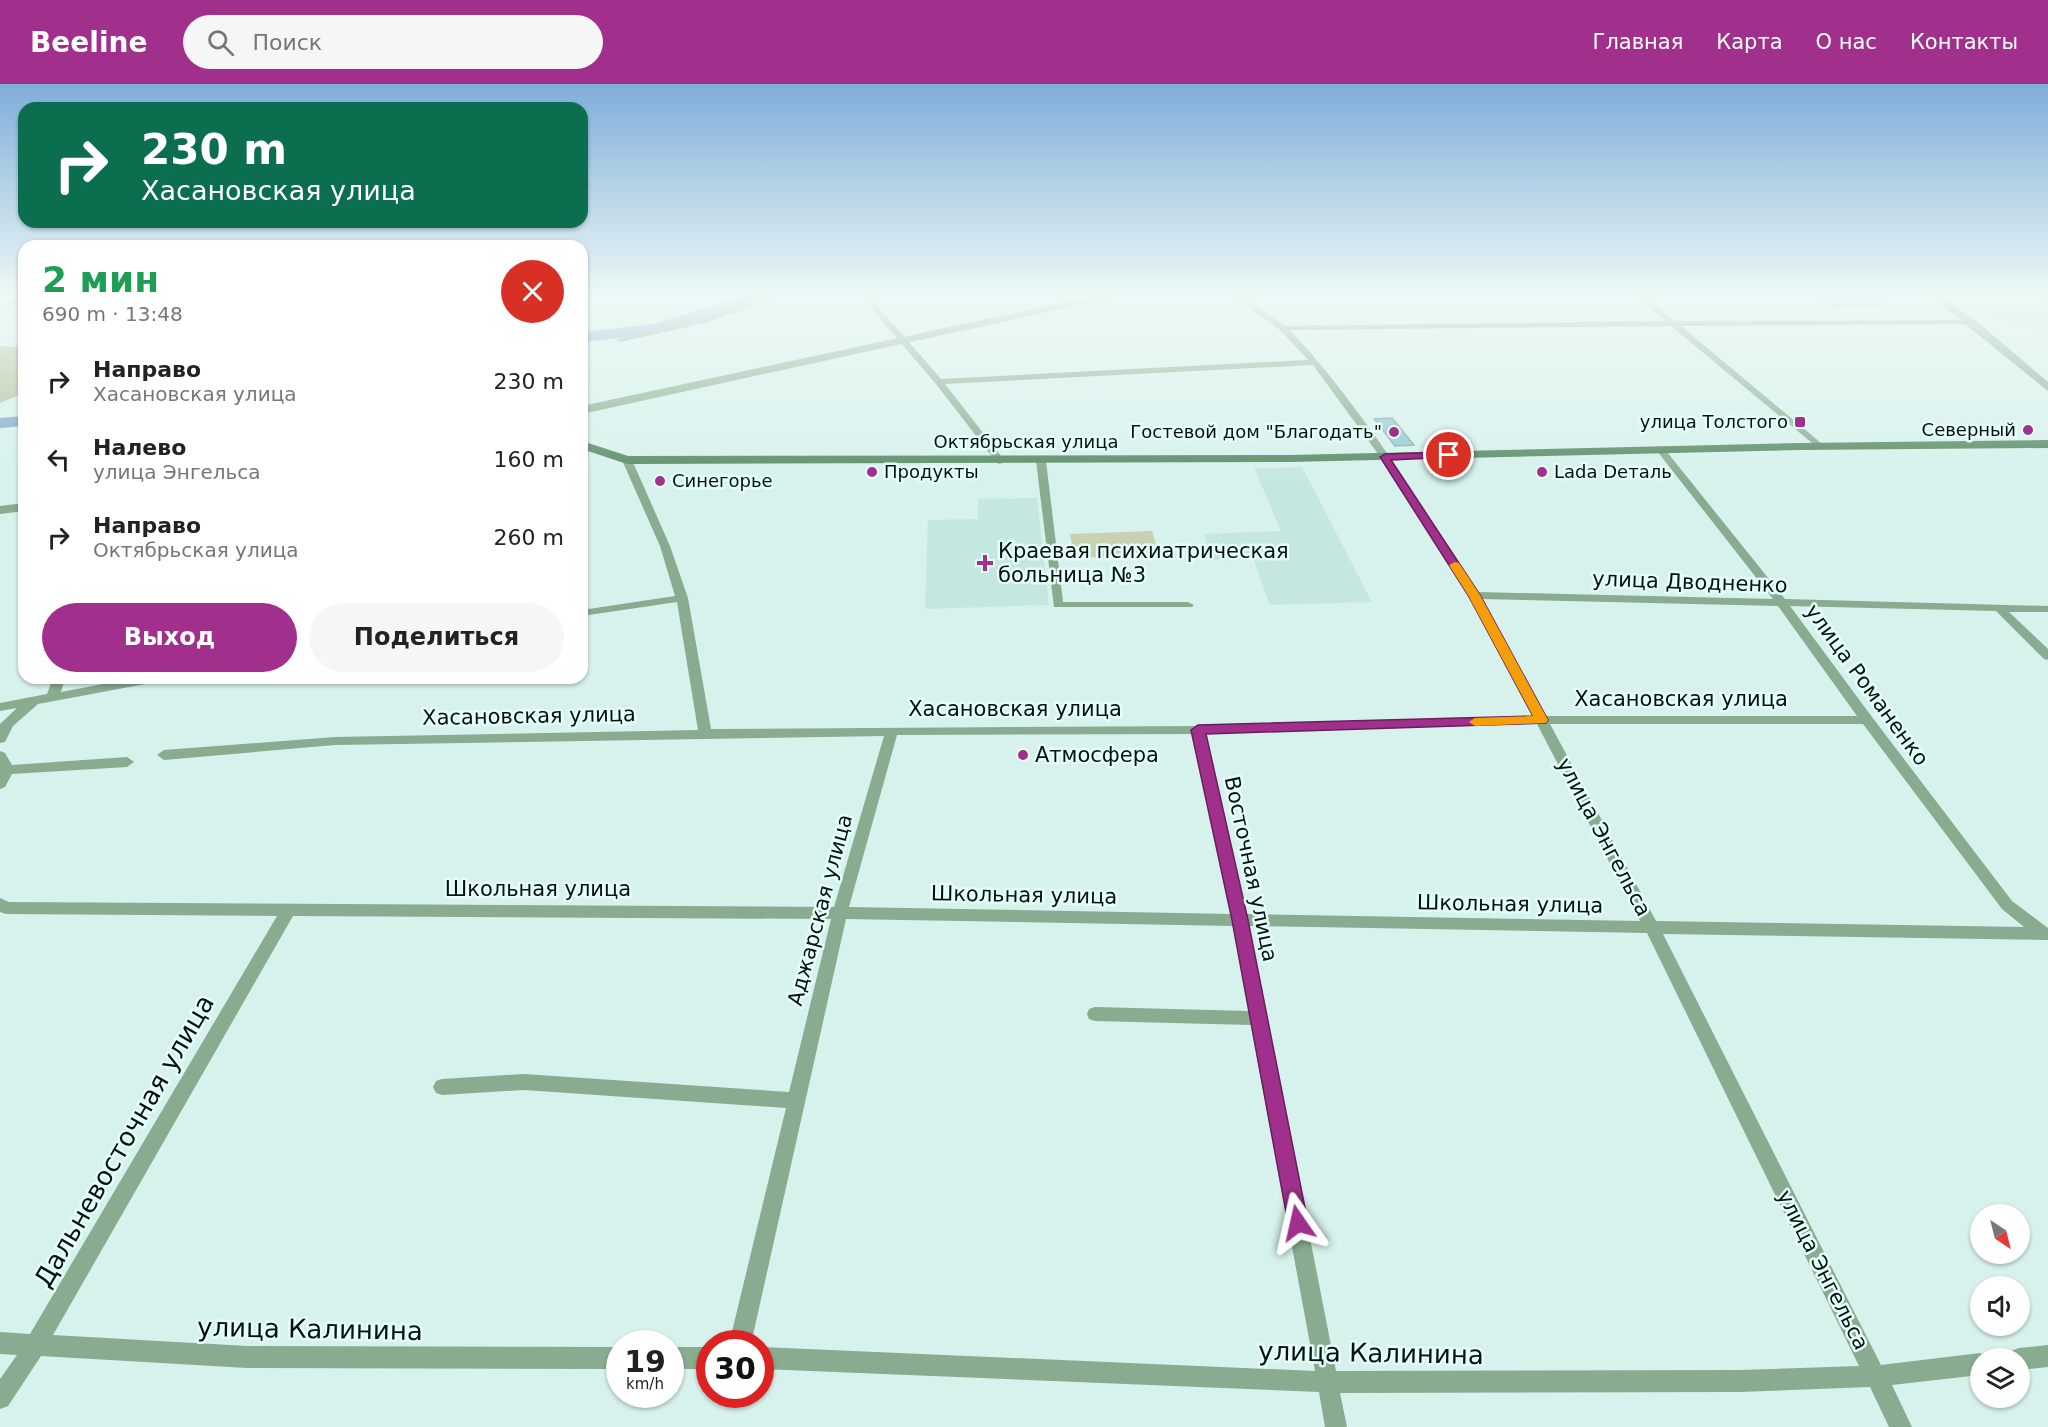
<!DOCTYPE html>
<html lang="ru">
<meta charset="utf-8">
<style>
:root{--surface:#fff;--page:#f6f6f6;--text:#222;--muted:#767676;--accent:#a1308c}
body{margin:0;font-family:"DejaVu Sans",sans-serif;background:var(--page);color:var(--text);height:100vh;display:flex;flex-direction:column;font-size:22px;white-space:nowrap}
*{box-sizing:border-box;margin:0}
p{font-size:20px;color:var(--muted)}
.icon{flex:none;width:33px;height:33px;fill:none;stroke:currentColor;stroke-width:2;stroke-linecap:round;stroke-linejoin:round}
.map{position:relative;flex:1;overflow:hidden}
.panel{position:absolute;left:18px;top:156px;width:570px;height:444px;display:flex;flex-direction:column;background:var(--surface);border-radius:18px;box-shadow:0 2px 4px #0004}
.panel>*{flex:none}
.guide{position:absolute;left:18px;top:18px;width:570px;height:126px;border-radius:18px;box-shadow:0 2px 4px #0004;background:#0b6e4f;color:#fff;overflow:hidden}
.needle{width:39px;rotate:145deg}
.fabs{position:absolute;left:1970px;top:1120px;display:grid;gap:12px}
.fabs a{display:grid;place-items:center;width:60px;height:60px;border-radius:50%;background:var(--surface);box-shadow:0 2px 4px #0004;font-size:30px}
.speed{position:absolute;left:606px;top:1246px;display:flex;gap:12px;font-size:30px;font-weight:700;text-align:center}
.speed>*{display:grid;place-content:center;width:78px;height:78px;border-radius:50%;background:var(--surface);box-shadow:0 2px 4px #0004;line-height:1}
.speed small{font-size:15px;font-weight:400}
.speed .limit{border:9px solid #d22;background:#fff;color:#111}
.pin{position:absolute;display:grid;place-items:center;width:51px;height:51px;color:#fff;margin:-26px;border:3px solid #fff;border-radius:50%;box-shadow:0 2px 6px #0007}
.me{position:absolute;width:66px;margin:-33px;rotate:349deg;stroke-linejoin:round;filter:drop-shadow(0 0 4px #0008)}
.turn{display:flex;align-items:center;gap:21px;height:126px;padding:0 24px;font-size:27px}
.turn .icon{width:78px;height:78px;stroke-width:2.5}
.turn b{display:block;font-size:42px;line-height:51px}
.round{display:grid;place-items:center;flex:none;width:63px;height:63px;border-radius:32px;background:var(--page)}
.overview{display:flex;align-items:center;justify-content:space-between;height:102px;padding:0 24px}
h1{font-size:36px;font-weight:700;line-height:45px;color:#1e9e55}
.button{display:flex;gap:12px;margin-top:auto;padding:12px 24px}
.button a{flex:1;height:69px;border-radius:36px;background:var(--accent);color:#fff;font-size:24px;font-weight:700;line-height:69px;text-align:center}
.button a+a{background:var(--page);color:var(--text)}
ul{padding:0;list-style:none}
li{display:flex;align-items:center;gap:18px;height:78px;padding:0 24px}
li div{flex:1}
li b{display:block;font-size:22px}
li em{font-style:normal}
header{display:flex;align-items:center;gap:36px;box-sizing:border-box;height:84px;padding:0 30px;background:var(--accent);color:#fff}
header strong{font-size:28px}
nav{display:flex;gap:33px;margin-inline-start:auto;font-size:21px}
.search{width:420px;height:54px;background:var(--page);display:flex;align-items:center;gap:15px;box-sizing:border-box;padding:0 21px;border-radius:33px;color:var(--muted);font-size:22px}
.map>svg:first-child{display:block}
.built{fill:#c4e7e0}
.green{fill:#c9d1b3}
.forest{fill:#b2bd91}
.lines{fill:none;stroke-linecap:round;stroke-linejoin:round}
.river{fill:#81a6c5;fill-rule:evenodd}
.building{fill:#92cbd7;stroke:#93abb0;stroke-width:1.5}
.minor{fill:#89ab90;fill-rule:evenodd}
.tertiary{fill:#89ab90;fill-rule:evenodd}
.secondary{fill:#588b64;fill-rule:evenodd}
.rail{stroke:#303c3b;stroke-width:3;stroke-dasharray:8 4;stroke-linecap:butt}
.route{fill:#a1308c;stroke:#691f5b;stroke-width:1.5}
.slow{fill:#f59e0b}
.poi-dot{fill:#a1308c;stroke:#e4fff9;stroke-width:2}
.labels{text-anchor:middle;stroke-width:5;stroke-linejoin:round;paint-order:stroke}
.far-poi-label{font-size:18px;fill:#081110;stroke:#e4fff9;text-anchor:end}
.far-street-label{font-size:18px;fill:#081110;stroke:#e4fff9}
.poi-label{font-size:21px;fill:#081110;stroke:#e4fff9;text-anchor:start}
.street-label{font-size:21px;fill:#081110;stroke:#e4fff9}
.near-street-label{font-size:26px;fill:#081110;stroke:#e4fff9}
</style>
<header>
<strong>Beeline</strong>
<div class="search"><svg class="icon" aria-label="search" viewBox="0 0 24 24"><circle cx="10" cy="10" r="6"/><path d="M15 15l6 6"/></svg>Поиск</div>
<nav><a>Главная</a><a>Карта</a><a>О нас</a><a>Контакты</a></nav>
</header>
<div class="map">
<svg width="2048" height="1343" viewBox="0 0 2048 1343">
<rect width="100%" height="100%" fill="#d7f1ec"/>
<path class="built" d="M1950,211H2048V251L2003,235Z
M1302,383L1372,518L1270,521L1253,474L1213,476L1204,450L1281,447L1254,384Z
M1037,414L1049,521L925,525L928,436L978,435V415Z"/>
<path class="green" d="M1152,447L1159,470L1075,474L1070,450Z"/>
<path class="forest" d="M24,258V309L0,319V262L15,263Z"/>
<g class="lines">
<path class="river" d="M744,211H766L764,214L656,250L582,258V248L654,240Z
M24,332V342L0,344V334Z"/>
</g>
<path class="building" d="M1812,211H1885V221L1830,223Z
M1392,334L1414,361L1395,362L1374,335Z"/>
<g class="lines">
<path class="minor" d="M24,211V216L13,220V216Z
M776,211H787L705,239L620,258L616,256L699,235Z
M860,211H868L941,295L1308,276L1280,246L1232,211H1241L1285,242L1666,237L1635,211H1643L1675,237L1974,236L1975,238L1971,240L1681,242L1821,359V363L1818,364L1671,242L1290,246C1363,324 1419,418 1478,508L1773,515L1657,367L1655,365L1660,362L1663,363L1785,515L2048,522V528H2009L2048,565V576L2044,575L1996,527L1790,522L1872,633L2012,817L2048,844V856L1663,850L1881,1281L1980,1269L1989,1275H1980V1291L1892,1301L1912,1343H1889L1870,1303L1739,1308L1340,1309L1347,1343H1325L1319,1308L760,1285V1263L1315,1287L1251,941L1095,937L1089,935L1087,930L1089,925L1095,923L1249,927L1233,842L846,835L751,1260H729L786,1024L524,1006L442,1011L436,1009L433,1003L436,997L442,995L524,990L789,1008L831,835L293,832L53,1251L247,1262L620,1263V1285L247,1284L41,1272L8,1322L0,1325V1295L17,1271L0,1270V1248L30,1250L277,832L6,830L0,828V814L9,818L834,823L884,652L335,661L164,676L157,671L164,666L335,653L698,646L677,518L582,532V526L675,512L660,462L622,376L624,374L632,376L670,462L688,514L711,645L1198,642L1532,632L1468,511L1381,374L1313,281L945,300L1005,377L1000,380L997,379L936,300ZM1482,515L1778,522L1857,632H1545ZM1537,640L1640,837L1246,830L1206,650ZM1550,640H1863L2002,825L2024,843L1656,837ZM1192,650L1231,830L849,823L897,651ZM1249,842L1647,849L1859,1282L1739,1286L1336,1287Z
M1041,374L1046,377L1063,518H1188L1194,521L1192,523H1054L1036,377Z
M53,594H65L61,608L135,594H162L156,598L38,620L13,642L5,658L0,659V640L17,624L0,627V619L47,610Z
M0,667L5,669L12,681L127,673L134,678L127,683L12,690L5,703L0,705Z
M2048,1261V1283L2019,1286V1275H2008L2011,1267L2019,1264Z
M670,1263H710V1285H670Z"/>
<path class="tertiary" d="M1098,211H1116L1111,214L582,330V322Z
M1929,211H1940L1975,236L2048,298V307Z
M24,419V427L0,430V422Z"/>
<path class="secondary" d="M2048,356V364L1799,366L1289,378L627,380L582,365V357L628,372L1289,371L1799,359Z"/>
<path class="rail" d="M2040,211L2048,214"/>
</g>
<linearGradient id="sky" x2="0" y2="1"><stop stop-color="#7faeda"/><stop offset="0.53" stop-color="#edf9f6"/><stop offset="1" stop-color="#edf9f6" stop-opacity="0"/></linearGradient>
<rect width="2048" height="399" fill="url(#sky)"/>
<path class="route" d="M1449,368L1453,369V373L1391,376L1480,511L1548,636L1546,639L1206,650L1248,836L1308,1139L1305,1146L1298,1149L1291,1146L1288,1139L1232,836L1191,646L1198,641L1533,632L1468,511L1380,373L1385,370Z"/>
<path class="slow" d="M1455,478L1459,479L1480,511L1548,636L1546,639L1475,642L1469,638L1475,634L1533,632L1468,511L1449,481Z"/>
<g class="poi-dot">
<rect x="1794" y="332" width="12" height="12" rx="3"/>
<circle cx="2028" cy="346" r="6"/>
<circle cx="1394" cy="348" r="6"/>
<circle cx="872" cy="388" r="6"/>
<circle cx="1542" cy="388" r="6"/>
<circle cx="660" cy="397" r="6"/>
<path d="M982 470h6v6h6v6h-6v6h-6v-6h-6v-6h6z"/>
<circle cx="1023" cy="671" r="6"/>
</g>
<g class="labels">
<g class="far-poi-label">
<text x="1788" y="344">улица Толстого</text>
<text x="2016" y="352">Северный</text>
<text x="1382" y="354">Гостевой дом "Благодать"</text>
<text x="884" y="394" text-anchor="start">Продукты</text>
<text x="1554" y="394" text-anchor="start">Lada Dеталь</text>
<text x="672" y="403" text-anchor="start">Синегорье</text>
</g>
<g class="far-street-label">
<text x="1026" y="364">Октябрьская улица</text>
</g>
<g class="poi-label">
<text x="998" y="474">Краевая психиатрическая<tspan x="998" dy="24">больница №3</tspan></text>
<text x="1035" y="678">Атмосфера</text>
</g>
<g class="street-label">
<text transform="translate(1690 498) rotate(2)" y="7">улица Дводненко</text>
<text transform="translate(1867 601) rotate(54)" y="7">улица Романенко</text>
<text x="1681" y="622">Хасановская улица</text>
<text x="1015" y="632">Хасановская улица</text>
<text transform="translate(529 632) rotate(-1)" y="7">Хасановская улица</text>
<text transform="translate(1604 753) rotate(62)" y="7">улица Энгельса</text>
<text transform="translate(1251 785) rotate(78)" y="7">Восточная улица</text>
<text x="538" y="812">Школьная улица</text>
<text transform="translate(1024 811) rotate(1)" y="7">Школьная улица</text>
<text transform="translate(1510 820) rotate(1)" y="7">Школьная улица</text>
<text transform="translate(820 826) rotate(-75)" y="7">Аджарская улица</text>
<text transform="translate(1823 1186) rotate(63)" y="7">улица Энгельса</text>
</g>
<g class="near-street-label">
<text transform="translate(124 1057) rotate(-60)" y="9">Дальневосточная улица</text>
<text transform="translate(310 1245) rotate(1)" y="9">улица Калинина</text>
<text transform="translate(1371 1269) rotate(1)" y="9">улица Калинина</text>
</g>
</g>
</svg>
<div class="fabs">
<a><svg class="needle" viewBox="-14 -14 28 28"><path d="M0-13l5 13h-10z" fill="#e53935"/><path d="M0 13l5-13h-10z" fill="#767676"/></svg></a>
<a><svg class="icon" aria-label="sound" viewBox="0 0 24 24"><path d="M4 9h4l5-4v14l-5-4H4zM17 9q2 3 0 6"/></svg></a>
<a><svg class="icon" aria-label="layers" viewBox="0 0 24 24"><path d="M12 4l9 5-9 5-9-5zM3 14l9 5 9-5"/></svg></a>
</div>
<div class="speed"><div>19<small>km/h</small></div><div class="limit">30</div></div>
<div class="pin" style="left:1449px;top:371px;background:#d93025"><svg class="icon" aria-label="arrive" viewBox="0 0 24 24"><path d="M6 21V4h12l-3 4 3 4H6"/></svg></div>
<svg class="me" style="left:1298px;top:1139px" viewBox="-20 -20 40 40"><path d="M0-17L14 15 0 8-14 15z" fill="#a1308c" stroke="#fff" stroke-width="4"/></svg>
<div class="guide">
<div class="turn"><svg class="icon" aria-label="right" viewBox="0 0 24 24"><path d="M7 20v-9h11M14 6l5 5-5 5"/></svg><div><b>230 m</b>Хасановская улица</div></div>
</div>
<section class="panel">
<div class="overview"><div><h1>2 мин</h1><p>690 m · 13:48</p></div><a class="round" style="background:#d93025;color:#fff"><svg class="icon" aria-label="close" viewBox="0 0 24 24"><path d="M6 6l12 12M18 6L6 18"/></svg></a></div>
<ul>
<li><svg class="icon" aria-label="right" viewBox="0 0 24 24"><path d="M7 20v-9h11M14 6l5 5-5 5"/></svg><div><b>Направо</b><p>Хасановская улица</p></div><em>230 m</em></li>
<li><svg class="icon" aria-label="left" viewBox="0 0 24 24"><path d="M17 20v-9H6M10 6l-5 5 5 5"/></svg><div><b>Налево</b><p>улица Энгельса</p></div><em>160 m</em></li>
<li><svg class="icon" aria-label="right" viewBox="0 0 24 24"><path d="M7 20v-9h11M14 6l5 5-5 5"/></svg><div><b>Направо</b><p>Октябрьская улица</p></div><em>260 m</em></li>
</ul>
<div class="button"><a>Выход</a><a>Поделиться</a></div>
</section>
</div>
